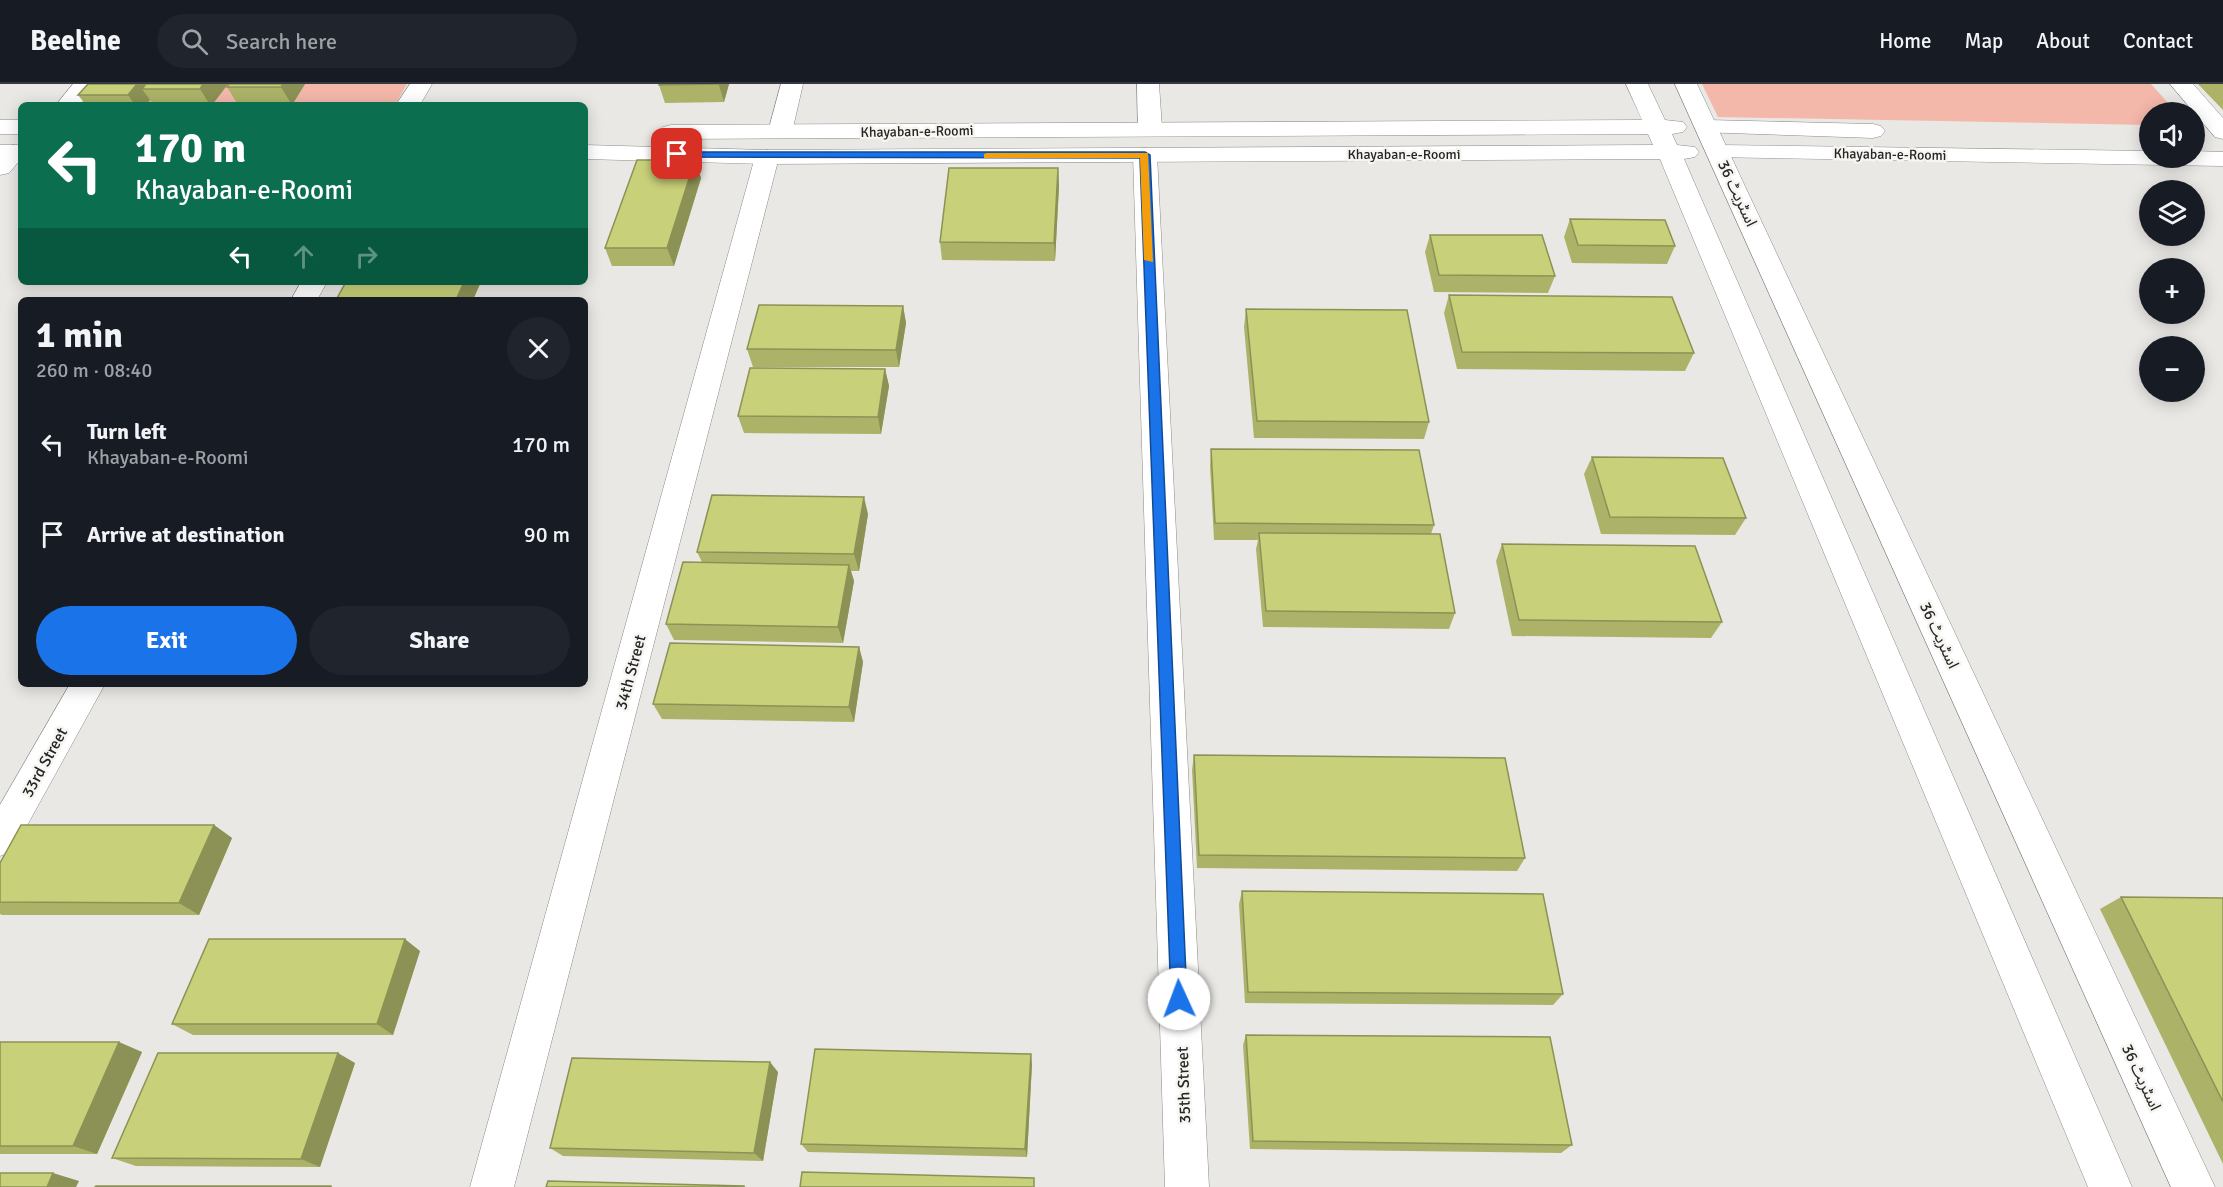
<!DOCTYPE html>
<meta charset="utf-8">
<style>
:root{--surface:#171b24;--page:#20242c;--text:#f1f3f6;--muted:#9ea1a6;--line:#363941;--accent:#1a73e8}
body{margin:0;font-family:Signika,"Noto Sans Arabic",sans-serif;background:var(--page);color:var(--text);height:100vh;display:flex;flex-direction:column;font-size:22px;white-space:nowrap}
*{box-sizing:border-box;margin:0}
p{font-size:20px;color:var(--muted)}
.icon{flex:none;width:33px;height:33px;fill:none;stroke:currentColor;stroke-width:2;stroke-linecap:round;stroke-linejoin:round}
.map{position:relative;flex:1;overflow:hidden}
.drawer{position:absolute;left:18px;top:213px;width:570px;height:390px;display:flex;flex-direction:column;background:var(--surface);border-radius:9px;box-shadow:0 3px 15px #0003}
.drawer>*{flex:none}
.banner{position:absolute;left:18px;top:18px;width:570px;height:183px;border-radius:9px;box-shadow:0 3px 15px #0003;background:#0b6e4f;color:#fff;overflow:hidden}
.tools{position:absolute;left:2139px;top:18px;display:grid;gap:12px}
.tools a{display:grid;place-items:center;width:66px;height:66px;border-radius:50%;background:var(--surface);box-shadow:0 3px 15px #0003;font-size:30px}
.pin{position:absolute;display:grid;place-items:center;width:51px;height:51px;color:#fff;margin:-26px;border-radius:12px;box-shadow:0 3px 9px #0006}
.me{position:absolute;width:66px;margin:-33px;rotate:358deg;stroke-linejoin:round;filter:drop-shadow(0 0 4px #0008)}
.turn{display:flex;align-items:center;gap:21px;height:126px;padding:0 18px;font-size:27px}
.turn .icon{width:78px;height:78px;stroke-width:2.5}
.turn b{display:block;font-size:42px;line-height:51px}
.lanes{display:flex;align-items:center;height:57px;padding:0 18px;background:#0003;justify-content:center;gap:30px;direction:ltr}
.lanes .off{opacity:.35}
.round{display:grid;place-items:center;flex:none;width:63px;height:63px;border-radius:32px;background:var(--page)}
.overview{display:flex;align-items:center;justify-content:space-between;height:102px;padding:0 18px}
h1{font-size:36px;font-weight:700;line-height:45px}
.cta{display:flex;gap:12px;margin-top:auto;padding:12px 18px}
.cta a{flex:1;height:69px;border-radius:36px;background:var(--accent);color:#fff;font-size:24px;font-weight:700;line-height:69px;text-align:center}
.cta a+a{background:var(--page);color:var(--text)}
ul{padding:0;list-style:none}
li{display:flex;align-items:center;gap:18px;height:90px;padding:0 18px}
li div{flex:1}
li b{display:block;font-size:22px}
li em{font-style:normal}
header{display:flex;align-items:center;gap:36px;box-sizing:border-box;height:84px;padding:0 30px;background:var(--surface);border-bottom:2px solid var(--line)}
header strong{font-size:28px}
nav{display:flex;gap:33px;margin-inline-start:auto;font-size:21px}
.search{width:420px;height:54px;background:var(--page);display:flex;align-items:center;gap:15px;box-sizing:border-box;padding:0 21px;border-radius:33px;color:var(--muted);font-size:22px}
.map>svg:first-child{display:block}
.green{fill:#f4b8aa}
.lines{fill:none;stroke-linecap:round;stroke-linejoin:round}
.minor-casing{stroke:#8c8a88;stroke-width:1}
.tertiary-casing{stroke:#8c8a88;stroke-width:1}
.minor{fill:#fff;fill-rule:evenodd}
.tertiary{fill:#fff;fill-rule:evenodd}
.wall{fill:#acb368}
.shaded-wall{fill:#8c9255}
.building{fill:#c8d079;stroke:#8c9255;stroke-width:1.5}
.route{fill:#1a73e8;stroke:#114b97;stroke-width:1.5}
.slow{fill:#f59e0b}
.labels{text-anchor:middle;stroke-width:5;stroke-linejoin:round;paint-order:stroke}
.far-street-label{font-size:14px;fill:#252524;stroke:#f6f5f2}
.street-label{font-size:16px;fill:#252524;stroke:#f6f5f2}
</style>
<header>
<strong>Beeline</strong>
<div class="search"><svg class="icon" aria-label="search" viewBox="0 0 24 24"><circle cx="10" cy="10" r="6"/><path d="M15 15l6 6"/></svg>Search here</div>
<nav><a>Home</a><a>Map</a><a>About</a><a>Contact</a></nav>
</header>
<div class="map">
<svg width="2223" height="1103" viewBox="0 0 2223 1103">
<rect width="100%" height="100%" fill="#e9e8e5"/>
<path class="green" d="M98,0H407L395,21H81Z
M1702,0H2151L2176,28H2150L2149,41L1718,33Z"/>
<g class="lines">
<g class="minor-casing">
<path id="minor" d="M73,0H96L80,21H56Z
M410,0H432L420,21H396Z
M781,0H803L792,48L788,53H772L768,48Z
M1137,0H1159L1162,44L1158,49H1142L1138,44Z
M2170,0H2193L2223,34V55L2215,53Z
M1707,36L1873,40L1881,42L1885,47L1881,52L1873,54L1699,48L1695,43L1699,38Z
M14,61L21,63V75L9,89L0,91V69L6,63Z
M1719,61L2150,67V74H2194V67L2223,68V82L1711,73L1707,68L1711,63Z
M1145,64L1153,66L1157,71L1209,1103H1165L1133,71L1137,66Z
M767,66L775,68L779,73L514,1103H470L755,73L759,68Z
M301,198H327L317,216H291Z
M70,600H105L13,767L0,772V721Z"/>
</g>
<g class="tertiary-casing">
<path id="tertiary" d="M1626,0H1648L1665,36L1683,38L1687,43L1683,48L1672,50L1677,61L1695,63L1699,68L1695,73L1684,75L2132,1103H2088L1660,75L767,80L585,75V61L767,66L1653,61L1648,50L671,55L663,53L659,48L663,43L671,41L1642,36Z
M1675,0H1697L2215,1103H2171Z
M0,36H21V50H0Z
M0,61H21V75H0Z"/>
</g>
<use href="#minor" class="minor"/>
<use href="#tertiary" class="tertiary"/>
</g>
<path class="wall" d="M88,0H228L212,21H154L150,16L146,21H86L78,11Z
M229,0H305L292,21H238L227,3Z
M729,0L724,18L665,19L659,1Z
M2198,0H2223V26Z
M695,76L701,94L674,182H612L605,164Z
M1058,84L1059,102L1055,177L942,176L940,158Z
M1570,135L1675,162L1667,180L1572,179L1564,153Z
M1430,151L1555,192L1548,209L1434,208L1425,168Z
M1449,211L1694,269L1685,287L1457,285L1444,229Z
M903,222L906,239L899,283H753L747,265Z
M1246,225L1429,338L1424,355L1254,354L1244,243Z
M885,285L889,302L881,350L744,349L738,332Z
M1211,365L1434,441L1431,450L1455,529L1449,545L1263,543L1256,465L1258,456H1214L1210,382Z
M1592,373L1746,434L1735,451L1601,450L1584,390Z
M868,430L859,487H851L854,497L843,559L674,556L666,540L702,478L697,468Z
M1502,460L1722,538L1711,554L1512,552L1496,477Z
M859,563L863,578L854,638L662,635L653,620Z
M1194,671L1525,774L1517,787L1197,784L1192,686Z
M214,741L232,754L199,831H2L0,830V779Z
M1242,807L1563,910L1553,921L1245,919L1239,820Z
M2121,813L2223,814V1080L2100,825Z
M420,867L393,951H193L172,940Z
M1246,951L1572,1061L1561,1069L1250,1065L1243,961Z
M0,958L142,968L97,1070H0Z
M355,979L320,1083L136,1082L112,1074Z
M1032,980L1027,1073L808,1068L801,1060Z
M778,988L763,1077L563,1072L550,1064Z"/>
<path class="shaded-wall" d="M137,0H163L142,5L150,16L146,21H135L128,11Z
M203,0H228L212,21H210L200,5Z
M283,0H305L292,21L281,3Z
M719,0H729L724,18L719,1Z
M695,76L701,94L674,182L667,164Z
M1058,84L1059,102L1055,177L1054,159Z
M464,198H481L473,216H456Z
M903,222L906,239L899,283L896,266Z
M885,285L889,302L881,350L878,333Z
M864,413L868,430L859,487L854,470Z
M849,481L854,497L843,559L838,543Z
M859,563L863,578L854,638L849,623Z
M214,741L232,754L199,831L179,819Z
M405,855L420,867L393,951L377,940Z
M119,958L142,968L97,1070L73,1062Z
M338,969L355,979L320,1083L301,1075Z
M1031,970L1032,980L1027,1073L1025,1065Z
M770,978L778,988L763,1077L754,1069Z
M53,1089L79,1097L76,1103H47Z"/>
<path class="building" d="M88,0H137L128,11H78Z
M146,0H203L200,5H142Z
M229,0H283L281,3H227Z
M659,0H719L659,1Z
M637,76H695L667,164H605Z
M949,84H1058L1054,159L940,158Z
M1570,135L1665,136L1675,162L1578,161Z
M1430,151H1542L1555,192L1439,191Z
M346,198H464L456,216H336Z
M1449,211L1672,213L1694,269L1462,268Z
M759,221L903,222L896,266L747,265Z
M1246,225L1407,226L1429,338L1257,337Z
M750,284L885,285L878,333L738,332Z
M1211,365L1419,366L1434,441L1215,439Z
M1592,373L1723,374L1746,434L1610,433Z
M712,411L864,413L854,470L697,468Z
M1259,449L1440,450L1455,529L1266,527Z
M1502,460L1695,462L1722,538L1519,536Z
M683,478L849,481L838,543L666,540Z
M670,559L859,563L849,623L653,620Z
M1194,671L1505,674L1525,774L1199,771Z
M21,741H214L179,819L0,818V779Z
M1242,807L1543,810L1563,910L1248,908Z
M2121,813L2223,814V1018Z
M209,855H405L377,940H172Z
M1246,951L1550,953L1572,1061L1253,1057Z
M0,958H119L73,1062H0Z
M815,965L1031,970L1025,1065L801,1060Z
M158,969H338L301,1075L112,1074Z
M572,974L770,978L754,1069L550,1064Z
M802,1088L1034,1094V1103H800Z
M0,1089H53L47,1103H0Z
M548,1097L744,1102V1103H546Z
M96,1102H331V1103H95Z"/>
<path class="route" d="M673,68H1145L1150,71L1187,915L1185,921L1179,924L1173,921L1171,915L1140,74L677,73L672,70Z"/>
<path class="slow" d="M987,69H1148L1153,178L1144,176L1140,74H984V70Z"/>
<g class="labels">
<g class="far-street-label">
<text transform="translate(917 47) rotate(-1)" y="5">Khayaban-e-Roomi</text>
<text x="1404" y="75">Khayaban-e-Roomi</text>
<text transform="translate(1890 70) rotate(1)" y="5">Khayaban-e-Roomi</text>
</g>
<g class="street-label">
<text transform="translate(1738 109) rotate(65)" y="6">اسٹریٹ 36</text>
<text transform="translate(1940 551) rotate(65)" y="6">اسٹریٹ 36</text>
<text transform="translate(630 588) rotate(-75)" y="6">34th Street</text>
<text transform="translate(44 678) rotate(-61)" y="6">33rd Street</text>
<text transform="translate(2142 993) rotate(65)" y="6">اسٹریٹ 36</text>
<text transform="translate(1183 1001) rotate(-92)" y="6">35th Street</text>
</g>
</g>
</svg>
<div class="tools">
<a><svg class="icon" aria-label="sound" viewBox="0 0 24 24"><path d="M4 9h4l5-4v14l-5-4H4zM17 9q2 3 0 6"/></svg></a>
<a><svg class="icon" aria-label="layers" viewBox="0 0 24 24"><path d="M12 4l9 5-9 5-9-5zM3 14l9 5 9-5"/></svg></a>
<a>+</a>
<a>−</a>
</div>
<div class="pin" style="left:677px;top:70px;background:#d93025"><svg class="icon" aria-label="arrive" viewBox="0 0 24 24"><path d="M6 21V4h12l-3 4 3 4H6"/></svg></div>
<svg class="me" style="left:1179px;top:915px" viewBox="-20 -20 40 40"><circle r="19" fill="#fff"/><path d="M0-13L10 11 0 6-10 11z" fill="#1a73e8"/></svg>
<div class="banner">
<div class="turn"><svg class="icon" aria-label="left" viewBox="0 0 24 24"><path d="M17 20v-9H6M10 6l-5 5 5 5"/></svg><div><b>170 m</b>Khayaban-e-Roomi</div></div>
<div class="lanes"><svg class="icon" aria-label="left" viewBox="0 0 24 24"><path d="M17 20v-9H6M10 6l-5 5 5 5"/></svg><svg class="icon off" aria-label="ahead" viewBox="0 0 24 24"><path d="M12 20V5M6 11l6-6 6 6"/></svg><svg class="icon off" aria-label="right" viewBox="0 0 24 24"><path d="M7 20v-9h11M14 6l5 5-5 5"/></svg></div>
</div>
<section class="drawer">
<div class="overview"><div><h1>1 min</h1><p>260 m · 08:40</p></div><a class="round"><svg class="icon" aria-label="close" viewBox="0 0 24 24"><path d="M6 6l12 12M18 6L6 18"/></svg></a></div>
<ul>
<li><svg class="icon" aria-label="left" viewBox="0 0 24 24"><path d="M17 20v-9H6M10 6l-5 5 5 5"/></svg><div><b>Turn left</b><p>Khayaban-e-Roomi</p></div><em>170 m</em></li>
<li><svg class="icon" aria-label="arrive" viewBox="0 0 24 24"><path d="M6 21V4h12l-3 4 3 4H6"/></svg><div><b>Arrive at destination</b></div><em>90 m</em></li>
</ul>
<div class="cta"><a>Exit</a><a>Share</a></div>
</section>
</div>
